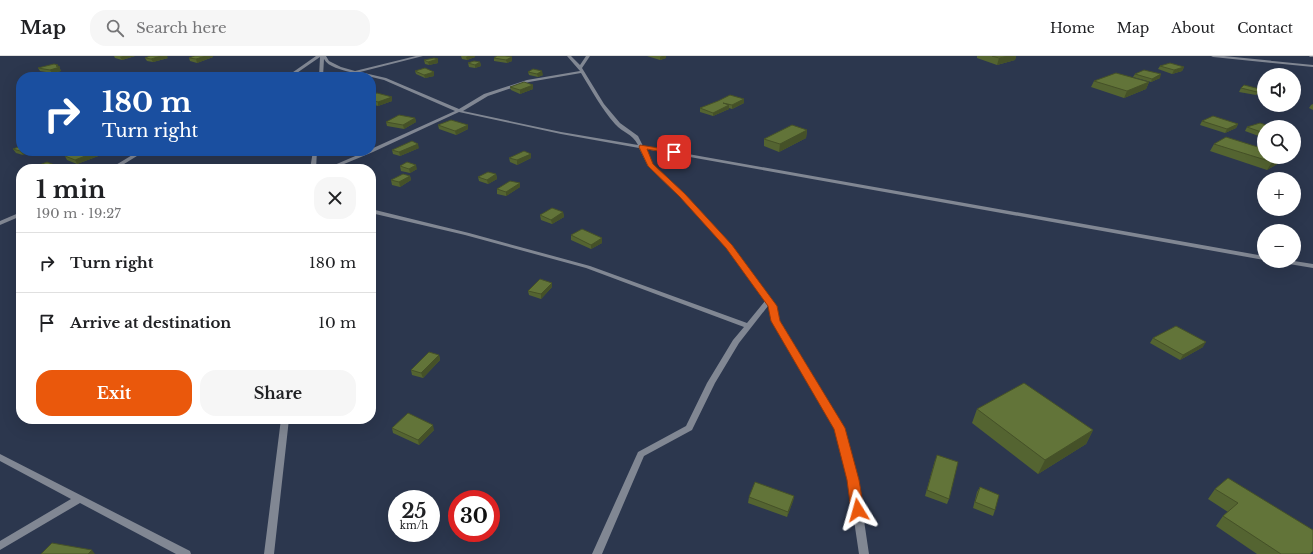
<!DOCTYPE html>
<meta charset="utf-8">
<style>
:root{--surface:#fff;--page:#f6f6f6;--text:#202124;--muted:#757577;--line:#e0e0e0;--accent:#ea580c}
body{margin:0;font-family:"Libre Baskerville",serif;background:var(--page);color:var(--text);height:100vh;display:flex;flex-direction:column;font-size:15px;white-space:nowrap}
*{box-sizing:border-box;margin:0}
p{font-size:13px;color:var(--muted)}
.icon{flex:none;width:22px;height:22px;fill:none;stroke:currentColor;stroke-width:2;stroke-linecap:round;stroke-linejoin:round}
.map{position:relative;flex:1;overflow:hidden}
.details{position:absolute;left:16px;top:108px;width:360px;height:260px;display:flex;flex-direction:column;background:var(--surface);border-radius:16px;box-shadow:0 4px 16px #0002}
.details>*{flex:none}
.top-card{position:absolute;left:16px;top:16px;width:360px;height:84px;border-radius:16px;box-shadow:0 4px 16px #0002;background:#1a4fa0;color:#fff;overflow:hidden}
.controls{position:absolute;left:1257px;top:12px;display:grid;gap:8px}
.controls a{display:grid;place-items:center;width:44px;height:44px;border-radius:50%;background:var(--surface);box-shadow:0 4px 16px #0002;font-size:20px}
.speed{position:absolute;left:388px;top:434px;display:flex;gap:8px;font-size:20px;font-weight:700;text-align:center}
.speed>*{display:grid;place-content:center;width:52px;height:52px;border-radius:50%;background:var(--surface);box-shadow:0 4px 16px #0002;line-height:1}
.speed small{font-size:10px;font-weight:400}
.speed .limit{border:6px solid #d22;background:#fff;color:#111}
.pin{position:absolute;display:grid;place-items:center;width:34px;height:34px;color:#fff;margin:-17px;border-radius:8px;box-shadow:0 2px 6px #0006}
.me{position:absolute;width:44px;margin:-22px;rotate:352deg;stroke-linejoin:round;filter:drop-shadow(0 0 3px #0008)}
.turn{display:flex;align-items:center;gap:14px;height:84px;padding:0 20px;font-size:18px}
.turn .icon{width:52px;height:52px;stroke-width:2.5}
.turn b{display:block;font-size:28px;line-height:34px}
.round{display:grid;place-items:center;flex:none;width:42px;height:42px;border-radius:16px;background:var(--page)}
.summary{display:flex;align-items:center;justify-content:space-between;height:68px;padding:0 20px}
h1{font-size:24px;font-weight:700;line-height:30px}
.primary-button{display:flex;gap:8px;margin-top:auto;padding:8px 20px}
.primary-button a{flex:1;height:46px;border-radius:16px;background:var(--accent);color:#fff;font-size:16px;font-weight:700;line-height:46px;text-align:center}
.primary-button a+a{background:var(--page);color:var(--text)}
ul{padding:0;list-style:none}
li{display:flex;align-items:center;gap:12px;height:60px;padding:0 20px;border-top:1px solid var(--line)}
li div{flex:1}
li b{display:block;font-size:15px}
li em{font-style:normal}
header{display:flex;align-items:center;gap:24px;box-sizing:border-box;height:56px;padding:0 20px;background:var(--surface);border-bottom:1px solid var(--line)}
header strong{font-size:19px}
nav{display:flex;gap:22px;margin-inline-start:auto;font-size:14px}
.search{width:280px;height:36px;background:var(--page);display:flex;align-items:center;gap:10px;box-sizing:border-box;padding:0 14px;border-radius:16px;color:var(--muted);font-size:15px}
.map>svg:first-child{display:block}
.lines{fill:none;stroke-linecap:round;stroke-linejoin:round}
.minor{fill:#818793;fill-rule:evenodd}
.wall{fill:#546431}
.shaded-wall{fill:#455128}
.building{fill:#627439;stroke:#455128}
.route{fill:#ea580c;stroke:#983908}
</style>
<header>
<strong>Map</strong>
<div class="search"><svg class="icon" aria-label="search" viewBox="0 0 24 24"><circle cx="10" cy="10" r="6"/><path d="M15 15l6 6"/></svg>Search here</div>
<nav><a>Home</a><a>Map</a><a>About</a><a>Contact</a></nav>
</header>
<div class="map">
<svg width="1313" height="498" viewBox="0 0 1313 498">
<rect width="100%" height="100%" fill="#2c374e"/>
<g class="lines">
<path class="minor" d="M316,0H326L329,5L341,11L355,15L416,0H423L360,16L386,22L459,53L484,38L527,24L580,15L567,0H571L580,9L586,0H590L582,12L604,48L620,67L638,80L643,90L1264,200V204L645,93L652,108L684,139L731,189L776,250L780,265L844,372L858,424L869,498H859L848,424L836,372L772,265L768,250L739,287L715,327L692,374L644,400L602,498H592L638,396L686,370L707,327L733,284L744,271L586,212L465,179L371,157V153L469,177L590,210L747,267L765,245L727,191L680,141L648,110L639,92L561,78L459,56L373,96L332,113H325L367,95H371V93L455,55L384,24L355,17L338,21H331L350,16C342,14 328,11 324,3L323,21H319L320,1L291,21H286ZM581,17C592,35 601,52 615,68C623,77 632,77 638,89L561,76L463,55L488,40L529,26Z
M1211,0H1224L1313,9V11L1213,1Z
M1309,0H1313V1H1310Z
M139,95H145L116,113H109Z
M313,95H317L316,113H310Z
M21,156V160L0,169V165Z
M1280,205H1294L1313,208V212L1283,207Z
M281,363H289L274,498H264Z
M0,398L190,495L191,498H176L80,447L0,494V485L71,443L0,405Z"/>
</g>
<path class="wall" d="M114,0H135L122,4L115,2Z
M195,0H213V1L197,7L190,5L189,2Z
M461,0H475V1L467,4L462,3Z
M647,0H666V2L660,4Z
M977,0H1016L1015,4L997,9L977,2Z
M145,2H168L153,6L147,5Z
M494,2L512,5L507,7L494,5Z
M438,3V7L429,9L425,8L424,4Z
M480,6L481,10L475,12L469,11L468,7Z
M1160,10L1184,11L1182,15L1172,18L1158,13Z
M59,11L61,15L52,17L40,15L38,12Z
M415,15L434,16V20L425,22L416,18Z
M528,16L543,19L538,21L529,19Z
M1135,18L1160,22L1151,26L1133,21Z
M1094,25L1149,26L1146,33L1124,42L1091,31Z
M533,29V33L520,38L511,34L510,31Z
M1241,32L1260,33L1259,36L1256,39L1239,36Z
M371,39L392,45L378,50L371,48Z
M718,45L744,47L732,53L729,52V53L713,60L700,56V52Z
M1313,48V54L1309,52L1311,49Z
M415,62L416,66L404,73L387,70L386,66Z
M1202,65L1238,68L1236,72L1225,77L1200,69Z
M438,69H468V73L456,79L439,73Z
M1247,71H1264V82L1245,75Z
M807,74L806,82L779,96L764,90V83Z
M1214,88L1264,101H1283L1279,107L1267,114L1210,95Z
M21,90L23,99L16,97L13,93Z
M419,92L400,100L393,98L392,94Z
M101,99L77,108L67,104L65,100Z
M509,102H531L517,109L510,106Z
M400,110L417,113L410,117L401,115Z
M496,118L497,123L488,128L479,125L478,121Z
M410,120L411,124L400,131L392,129L391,124Z
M21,126V135L17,127Z
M520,127V131L506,140L497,138V133Z
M563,156L564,161L552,168L541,164L540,159Z
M571,179L602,182V187L591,193L571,184Z
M552,231L541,243L529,239L528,235Z
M1153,282L1203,291L1180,304L1150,287Z
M439,299L440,304L423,322L412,319L411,314Z
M977,353L1093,374L1086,388L1038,418L972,367Z
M392,372L434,374L419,389L393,377Z
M935,404L949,443L947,448L925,440Z
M1228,422L1310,498H1257L1216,470L1223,460L1228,456L1208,443L1215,433Z
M980,431L995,454L993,460L973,452L977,436Z
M794,440L793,445L787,461L748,447L749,441Z"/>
<path class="shaded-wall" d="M123,0H135L122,4L120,1Z
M161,0H167L168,2L153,6L151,3Z
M206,0H213V1L197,7L196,3Z
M468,0H475V1L467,4L466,1Z
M662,0H666V2L660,4V1Z
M1009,0H1016L1015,4L997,9L999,2Z
M512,1V5L507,7L506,4Z
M438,3V7L429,9L428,6Z
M480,6L481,10L475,12V9Z
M58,9L61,15L52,17L50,14L56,10Z
M1184,11L1182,15L1172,18L1174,14Z
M542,15L543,19L538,21L537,18Z
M434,16V20L425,22L424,19Z
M1161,18L1160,22L1151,26L1152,23Z
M1149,26L1146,33L1124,42L1127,35Z
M533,29V33L520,38V34Z
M392,41V45L378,50V46Z
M744,43V47L732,53V49Z
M729,49V53L713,60V57Z
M415,62L416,66L404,73L403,69Z
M1238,68L1236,72L1225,77L1227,73Z
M468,69V73L456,79L455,75Z
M807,74L806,82L779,96L780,88Z
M418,88L419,92L400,100L399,96Z
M20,95H35L23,99Z
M70,95H76L71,97Z
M99,95L101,99L77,108L75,104Z
M531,98V102L517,109V104Z
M1281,101H1283L1279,107L1267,114L1272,106Z
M416,109L417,113L410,117L409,113Z
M60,111L62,113H54Z
M496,118L497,123L488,128L487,124Z
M410,120L411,124L400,131L399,126Z
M520,127V131L506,140V136Z
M563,156L564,161L552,168L551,164Z
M602,182V187L591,193V189Z
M552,227V231L541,243V238Z
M1206,286L1203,291L1180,304L1183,299Z
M439,299L440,304L423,322L421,317Z
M433,369L434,374L419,389L418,384Z
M1093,374L1086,388L1038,418L1045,404Z
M794,440L793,445L787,461L788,456Z
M92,494L95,498H88Z"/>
<path class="building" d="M150,0H161L151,3L145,2Z
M195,0H206L196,3L189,2Z
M497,0H505L512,1L506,4L494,2Z
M992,0H1009L999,2Z
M434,2L438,3L428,6L424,4Z
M474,5L480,6L475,9L468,7Z
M1170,7L1184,11L1174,14L1160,10Z
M54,8L58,9L56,10L60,11L50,14L38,12Z
M425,12L434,16L424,19L415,15Z
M533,13L542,15L537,18L528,16Z
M1144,14L1161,18L1152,23L1135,18Z
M238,17L253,20L249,21H236L231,20Z
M1116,17L1149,26L1127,35L1094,25Z
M524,26L533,29L520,34L510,31Z
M1244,29L1260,33L1257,36L1241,32Z
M377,37L392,41L378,46L371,44V39Z
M730,39L744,43L732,49L723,47L729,49L713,57L700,52L718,45Z
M399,59L415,62L403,69L386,66Z
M1213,60L1238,68L1227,73L1202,65Z
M451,64L468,69L455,75L438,69Z
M1260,67L1272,71H1264V77L1247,71Z
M792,69L807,74L780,88L764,83Z
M1226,81L1264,93V101H1281L1272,106L1214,88Z
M412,85L418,88L399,96L392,94Z
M21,90V95H20L13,93Z
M80,95H98L75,104L65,100Z
M524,95L531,98L517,104L509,102Z
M47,106L60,111L54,113H29Z
M407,106L416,109L409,113L400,110Z
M488,116L496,118L487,124L478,121Z
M403,118L410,120L399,126L391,124Z
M510,125L520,127L506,136L497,133Z
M21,126V129L17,127Z
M552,152L563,156L551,164L540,159Z
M582,173L602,182L591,189L571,179Z
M540,223L552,227L541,238L528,235Z
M1176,270L1206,286L1183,299L1153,282Z
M429,296L439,299L421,317L411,314Z
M1024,327L1093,374L1045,404L977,353Z
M408,357L433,369L418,384L392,372Z
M937,399L958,406L949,443L927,434Z
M1228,422L1313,474V495L1310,498H1281L1223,460L1238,447L1215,433Z
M755,426L794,440L788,456L749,441Z
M980,431L999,439L995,454L975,446Z
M52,487L92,494L88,498H41Z"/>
<path class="route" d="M640,89L676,95L677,96L674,98L647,93L653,108L685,138L732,189L777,250L780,265L845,372L859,424L864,454L862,457L858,459L853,457L851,454L847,424L834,373L771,265L768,250L726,192L680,141L648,110L639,91Z"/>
</svg>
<div class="controls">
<a><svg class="icon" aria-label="sound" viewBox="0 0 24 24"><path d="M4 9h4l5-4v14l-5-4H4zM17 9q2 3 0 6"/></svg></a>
<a><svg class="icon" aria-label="search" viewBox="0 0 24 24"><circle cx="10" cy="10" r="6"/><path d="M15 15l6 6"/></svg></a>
<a>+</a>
<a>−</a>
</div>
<div class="speed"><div>25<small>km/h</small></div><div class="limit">30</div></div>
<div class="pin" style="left:674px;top:96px;background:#d93025"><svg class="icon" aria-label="arrive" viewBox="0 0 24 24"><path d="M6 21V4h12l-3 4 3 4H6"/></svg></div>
<svg class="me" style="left:858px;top:454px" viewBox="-20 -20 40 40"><path d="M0-17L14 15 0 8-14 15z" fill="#ea580c" stroke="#fff" stroke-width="4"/></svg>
<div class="top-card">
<div class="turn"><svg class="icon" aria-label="right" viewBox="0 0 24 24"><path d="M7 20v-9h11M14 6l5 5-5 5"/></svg><div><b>180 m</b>Turn right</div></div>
</div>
<section class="details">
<div class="summary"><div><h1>1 min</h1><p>190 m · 19:27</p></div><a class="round"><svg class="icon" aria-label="close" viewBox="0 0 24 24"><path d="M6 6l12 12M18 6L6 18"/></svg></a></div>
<ul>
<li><svg class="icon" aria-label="right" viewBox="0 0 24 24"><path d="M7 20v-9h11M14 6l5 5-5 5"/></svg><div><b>Turn right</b></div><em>180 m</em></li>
<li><svg class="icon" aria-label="arrive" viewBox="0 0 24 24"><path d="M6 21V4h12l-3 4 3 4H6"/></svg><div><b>Arrive at destination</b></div><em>10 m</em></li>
</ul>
<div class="primary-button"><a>Exit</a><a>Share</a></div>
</section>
</div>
